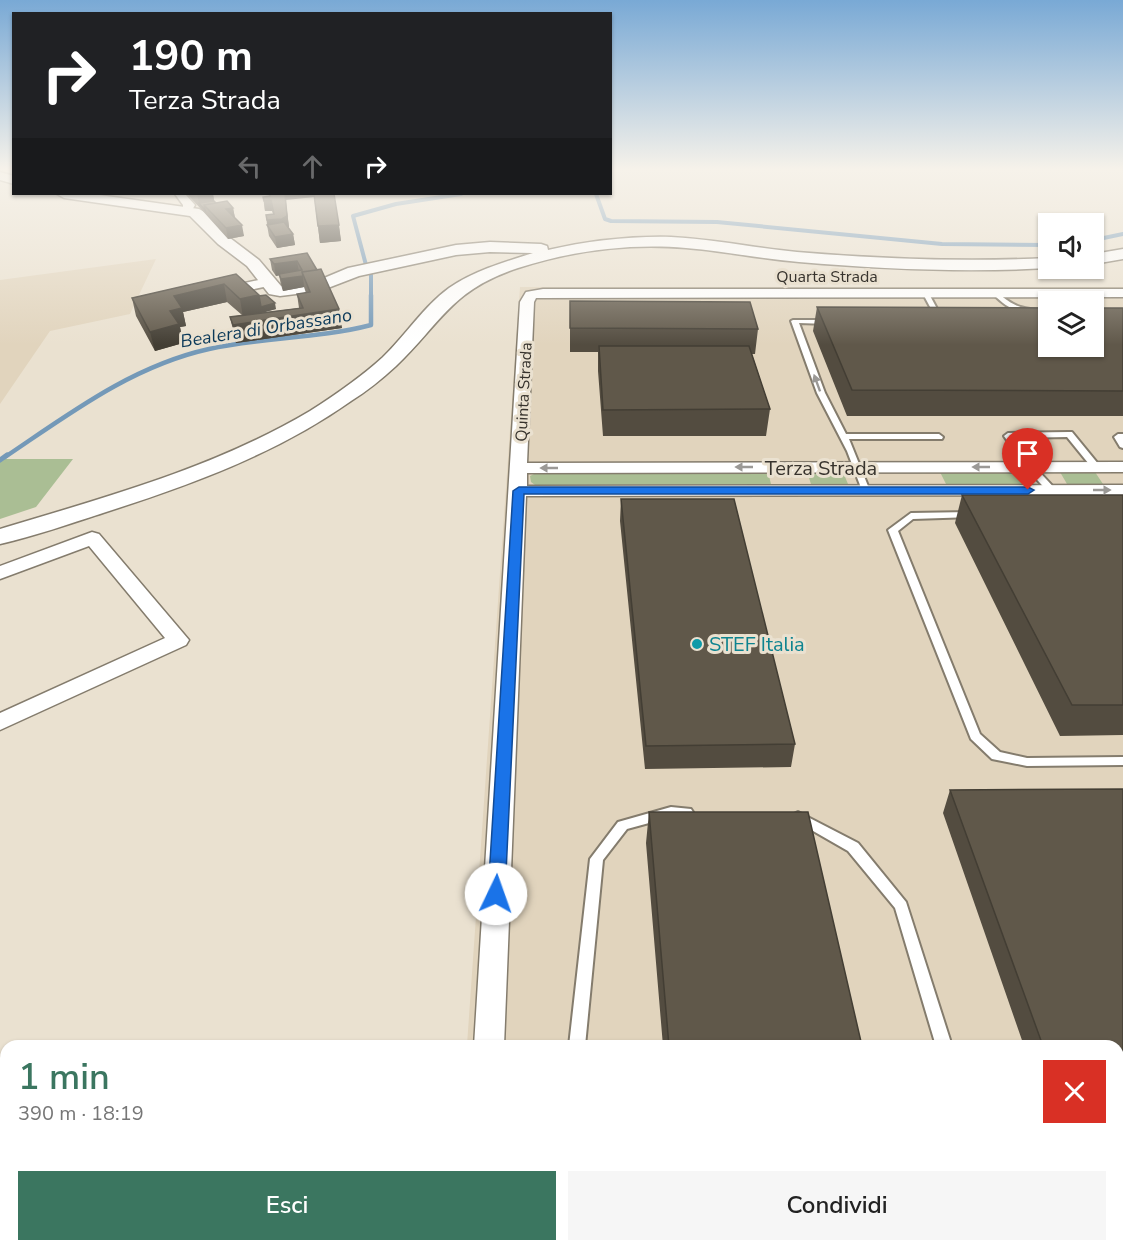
<!DOCTYPE html>
<html lang="it">
<meta charset="utf-8">
<style>
:root{--surface:#fff;--page:#f6f6f6;--text:#222;--muted:#767676;--accent:#3b7660}
body{margin:0;font-family:"Nunito Sans",sans-serif;background:var(--page);color:var(--text);height:100vh;display:flex;flex-direction:column;font-size:22px;white-space:nowrap}
*{box-sizing:border-box;margin:0}
p{font-size:20px;color:var(--muted)}
.icon{flex:none;width:33px;height:33px;fill:none;stroke:currentColor;stroke-width:2;stroke-linecap:round;stroke-linejoin:round}
.map{position:relative;flex:1;overflow:hidden}
.details{position:absolute;left:0px;top:1040px;width:1124px;height:212px;display:flex;flex-direction:column;background:var(--surface);border-radius:18px 18px 0 0;box-shadow:0 2px 4px #0004}
.details>*{flex:none}
.guide{position:absolute;left:12px;top:12px;width:600px;height:183px;border-radius:0px;box-shadow:0 2px 4px #0004;background:#202124;color:#fff;overflow:hidden}
.controls{position:absolute;left:1038px;top:213px;display:grid;gap:12px}
.controls a{display:grid;place-items:center;width:66px;height:66px;border-radius:0px;background:var(--surface);box-shadow:0 2px 4px #0004;font-size:30px}
.pin{position:absolute;display:grid;place-items:center;width:51px;height:51px;color:#fff;margin:-62px -26px;border-radius:50% 50% 50% 0;rotate:-45deg;box-shadow:0 0 6px #0007}
.pin .icon{rotate:45deg}
.me{position:absolute;width:66px;margin:-33px;rotate:3deg;stroke-linejoin:round;filter:drop-shadow(0 0 4px #0008)}
.turn{display:flex;align-items:center;gap:21px;height:126px;padding:0 18px;font-size:27px}
.turn .icon{width:78px;height:78px;stroke-width:2.5}
.turn b{display:block;font-size:42px;line-height:51px}
.lanes{display:flex;align-items:center;height:57px;padding:0 18px;background:#0003;justify-content:center;gap:30px;direction:ltr}
.lanes .off{opacity:.35}
.round{display:grid;place-items:center;flex:none;width:63px;height:63px;border-radius:0px;background:var(--page)}
.head{display:flex;align-items:center;justify-content:space-between;height:102px;padding:0 18px}
h1{font-size:36px;font-weight:600;line-height:45px;color:var(--accent)}
.primary-button{display:flex;gap:12px;margin-top:auto;padding:12px 18px}
.primary-button a{flex:1;height:69px;border-radius:0px;background:var(--accent);color:#fff;font-size:24px;font-weight:600;line-height:69px;text-align:center}
.primary-button a+a{background:var(--page);color:var(--text)}
.map>svg:first-child{display:block}
.built{fill:#e1d4bd;fill-rule:evenodd}
.green{fill:#aabe94}
.lines{fill:none;stroke-linecap:round;stroke-linejoin:round}
.stream-far2{stroke:#7499b8;stroke-width:4}
.stream-far1{stroke:#7499b8;stroke-width:4.5}
.stream{stroke:#7499b8;stroke-width:5}
.service-casing{stroke:#847c6d;stroke-width:4}
.minor-casing{stroke:#847c6d;stroke-width:3}
.tertiary-casing{stroke:#847c6d;stroke-width:3}
.service{fill:#fff;fill-rule:evenodd}
.minor{fill:#fff;fill-rule:evenodd}
.tertiary{fill:#fff;fill-rule:evenodd}
.wall{fill:#534c40}
.shaded-wall{fill:#433e34}
.building{fill:#60584a;stroke:#433e34;stroke-width:1.5}
.oneway{fill:#9b9996}
.route{fill:#1a73e8;stroke:#114b97;stroke-width:1.5}
.culture-dot{fill:#0f9aa8;stroke:#eae1d0;stroke-width:2}
.labels{text-anchor:middle;stroke-width:6;stroke-linejoin:round;paint-order:stroke}
.far-street-label{font-size:16px;fill:#37332d;stroke:#eae1d0}
.far-water-label{font-size:18px;font-style:italic;fill:#0b3959;stroke:#eae1d0}
.street-label{font-size:20px;fill:#37332d;stroke:#eae1d0}
.culture-label{font-size:20px;fill:#0d838f;stroke:#eae1d0;text-anchor:start}
</style>
<div class="map">
<svg width="1123" height="1250" viewBox="0 0 1123 1250">
<rect width="100%" height="100%" fill="#eae1d0"/>
<path class="built" d="M156,259L130,314L50,331L0,404V280Z
M520,287H1123V1250H453V1245H1118V1046L467,1045ZM1048,302H1094V346H1048Z"/>
<path class="green" d="M0,459H73L36,507L0,519Z
M768,472L771,484L535,485L531,482L530,476L536,473Z
M807,472H843L848,484H811Z
M940,472H1020L1027,484H946Z
M1060,472H1095L1103,484H1067Z"/>
<g class="lines">
<path class="stream-far2" d="M596,194L605,219L611,221L717,222L942,244L1048,245
M1094,240L1123,234
M366,265L353,216L396,204L461,194
M371,275V297"/>
<path class="stream-far1" d="M5,457C69,414 132,366 209,349C262,337 318,339 371,325V295"/>
<path class="stream" d="M0,460L7,455"/>
<g class="service-casing">
<path id="service" d="M923,291L928,292L942,318L941,319L936,318L922,292Z
M1081,291L1083,292L1090,302H1083L1078,293Z
M993,292H997C1015,308 1024,310 1048,310V314C1023,315 1011,312 993,294Z
M793,320H827L831,322L827,324L799,323L825,393L846,434H939L943,437L942,439H849L870,491L866,494L863,493L847,451L817,393L791,321Z
M1069,432H1072L1099,465V469H1093L1067,437L1014,438L1033,465L1059,493L1061,495L1059,497H1053L1027,469L1004,436L1008,433Z
M1118,434H1123V448L1120,447L1114,437Z
M970,512L975,515L973,517L913,519L898,531L980,734L1000,752L1027,758L1123,757V765L1027,766L992,759L971,739L888,530L911,513Z
M671,807L691,809L693,812L691,815L671,817L627,829L603,860L585,1046H569L590,859L618,822Z
M798,812L858,843L906,902L952,1046H936L895,908L848,851L794,820L792,817L794,814Z
M548,1245H566V1250H548Z
M998,1245H1016L1018,1250H1000Z"/>
</g>
<g class="minor-casing">
<path id="minor" d="M175,194H185L195,205L191,212H183V205Z
M268,278L275,282L273,285L222,296L215,292L217,289Z
M543,289H1123V297L536,298L534,302L527,463L1123,462V472L527,473V486L1123,485V495L526,496L504,1046H474L520,302L526,292Z
M92,532L99,534L189,640L186,645L0,730V713L165,638L89,546L0,579V566Z
M461,1245H497L496,1250H460Z"/>
</g>
<g class="tertiary-casing">
<path id="tertiary" d="M0,172L14,176V184L0,180Z
M57,194H92L199,209L206,213L230,238L259,260L281,286L317,281L348,268L456,245L490,242L541,244L547,246L548,250C588,241 630,236 671,237C713,239 755,248 797,252C881,259 964,262 1048,258V268C965,273 882,269 799,262C761,259 724,251 686,248C630,243 571,251 518,268C451,290 442,322 396,366C382,379 367,391 351,401C276,454 190,485 103,513C69,524 35,536 0,544V529C106,497 214,468 310,411C335,395 361,377 383,357C406,335 423,307 449,288C474,271 504,262 533,253L490,252L456,255L359,276L320,291L280,296L269,294L247,266L218,244L190,216L64,198Z
M1123,249V259L1094,264V254Z"/>
</g>
<use href="#service" class="service"/>
<use href="#minor" class="minor"/>
<use href="#tertiary" class="tertiary"/>
</g>
<path class="wall" d="M187,194H213L214,201L216,203L233,208L235,218L244,236L228,239L200,208Z
M334,194L341,241L320,243L314,197L285,198L289,227H288L293,234L295,245L277,248L269,236L267,225L266,215L273,214L272,211H265L263,197L270,196Z
M307,253L342,328L236,343L230,317L242,315L227,302L183,312L186,326L180,327L183,343L155,351L136,316L132,298L236,274L259,295V296L276,309L259,313L299,308L297,294L306,293L304,287L283,291L281,285L279,275L276,276L272,270L270,259Z
M570,301L758,329L755,354H752L770,409L766,436H603L598,371V352H570Z
M817,307L1123,308V416H847L813,331Z
M962,495H1123V735L1060,736L955,523Z
M621,499L795,744L791,767L645,769L620,521Z
M1123,789V1250H1095L1094,1245H1118V1046H1024L943,813L950,790Z
M649,812L862,1046H663L646,843Z
M680,1245H908L909,1250H681Z"/>
<path class="shaded-wall" d="M197,194H213L215,206L204,205L199,203L200,208Z
M285,194L289,227L284,230L268,226L267,220L282,219Z
M285,194H334V195L286,200Z
M271,200L272,211H265L264,201Z
M233,208L235,218L226,209Z
M242,225L244,236L228,239L226,228Z
M339,225L341,241L320,243L318,226Z
M293,234L295,245L277,248L275,237Z
M297,261L299,272L276,276L274,264Z
M303,276L304,287L283,291L281,279Z
M224,284L227,302L183,312L186,326L180,327L183,343L155,351L150,332L170,311L174,296Z
M259,295L262,313L243,317L240,299Z
M275,303L276,309L262,313L261,307Z
M339,309L342,328L236,343L233,325Z"/>
<path class="building" d="M270,194H285L287,216L282,219L267,220L266,215L274,214L271,200L264,201L263,197L270,196Z
M314,194H334L339,225L318,226Z
M214,201L216,203L204,205L205,210L199,203Z
M227,201L233,208L226,209L242,225L226,228L204,205Z
M284,222L293,234L275,237L267,225Z
M307,253L317,270L302,272L303,276L281,279L279,274L302,270L297,261L274,264L270,259Z
M321,269L339,309L233,325L230,317L303,308L297,294L310,292L302,272Z
M236,274L259,295L240,299L224,284L174,296L182,308L170,311L179,324L150,332L132,298Z
M266,295L275,303L261,307L259,296Z
M570,301L750,302L758,329L570,328Z
M817,307L1048,308V346H1094V308H1123V391L852,390Z
M599,346H749L770,409L603,410Z
M962,495H1123V705H1072Z
M621,499H734L795,744L646,746Z
M1123,789V1250H1117L1116,1245H1118V1046H1043L950,790Z
M649,812H808L862,1046H669Z
M687,1245H908L909,1250H687Z"/>
<defs><path id="oneway-solid" d="M-6-.8H1V-3.2L6.5 0L1 3.2V.8H-6Z" transform="scale(1.5)"/></defs>
<g class="oneway">
<use href="#oneway-solid" transform="translate(817 383) rotate(-110)"/>
<use href="#oneway-solid" transform="translate(744 467) rotate(180)"/>
<use href="#oneway-solid" transform="translate(981 467) rotate(180)"/>
<use href="#oneway-solid" transform="translate(549 468) rotate(180)"/>
<use href="#oneway-solid" transform="translate(1102 490)"/>
</g>
<linearGradient id="sky" x2="0" y2="1"><stop stop-color="#79a9d5"/><stop offset="0.49" stop-color="#f6f2ea"/><stop offset="1" stop-color="#f6f2ea" stop-opacity="0"/></linearGradient>
<rect width="1123" height="345" fill="url(#sky)"/>
<path class="route" d="M519,487H1028L1034,490L1028,494H524L505,894L503,899L496,901L490,899L488,894L513,491Z"/>
<circle class="culture-dot" cx="697" cy="644" r="6"/>
<g class="labels">
<g class="far-street-label">
<text x="827" y="282">Quarta Strada</text>
<text transform="translate(523 392) rotate(-87)" y="6">Quinta Strada</text>
</g>
<g class="far-water-label">
<text transform="translate(266 328) rotate(-9)" y="6">Bealera di Orbassano</text>
</g>
<g class="street-label">
<text x="821" y="475">Terza Strada</text>
</g>
<g class="culture-label">
<text x="709" y="651">STEF Italia</text>
</g>
</g>
</svg>
<div class="controls">
<a><svg class="icon" aria-label="sound" viewBox="0 0 24 24"><path d="M4 9h4l5-4v14l-5-4H4zM17 9q2 3 0 6"/></svg></a>
<a><svg class="icon" aria-label="layers" viewBox="0 0 24 24"><path d="M12 4l9 5-9 5-9-5zM3 14l9 5 9-5"/></svg></a>
</div>
<div class="pin" style="left:1028px;top:490px;background:#d93025"><svg class="icon" aria-label="arrive" viewBox="0 0 24 24"><path d="M6 21V4h12l-3 4 3 4H6"/></svg></div>
<svg class="me" style="left:496px;top:894px" viewBox="-20 -20 40 40"><circle r="19" fill="#fff"/><path d="M0-13L10 11 0 6-10 11z" fill="#1a73e8"/></svg>
<div class="guide">
<div class="turn"><svg class="icon" aria-label="right" viewBox="0 0 24 24"><path d="M7 20v-9h11M14 6l5 5-5 5"/></svg><div><b>190 m</b>Terza Strada</div></div>
<div class="lanes"><svg class="icon off" aria-label="left" viewBox="0 0 24 24"><path d="M17 20v-9H6M10 6l-5 5 5 5"/></svg><svg class="icon off" aria-label="ahead" viewBox="0 0 24 24"><path d="M12 20V5M6 11l6-6 6 6"/></svg><svg class="icon" aria-label="right" viewBox="0 0 24 24"><path d="M7 20v-9h11M14 6l5 5-5 5"/></svg></div>
</div>
<section class="details">
<div class="head"><div><h1>1 min</h1><p>390 m · 18:19</p></div><a class="round" style="background:#d93025;color:#fff"><svg class="icon" aria-label="close" viewBox="0 0 24 24"><path d="M6 6l12 12M18 6L6 18"/></svg></a></div>
<div class="primary-button"><a>Esci</a><a>Condividi</a></div>
</section>
</div>
